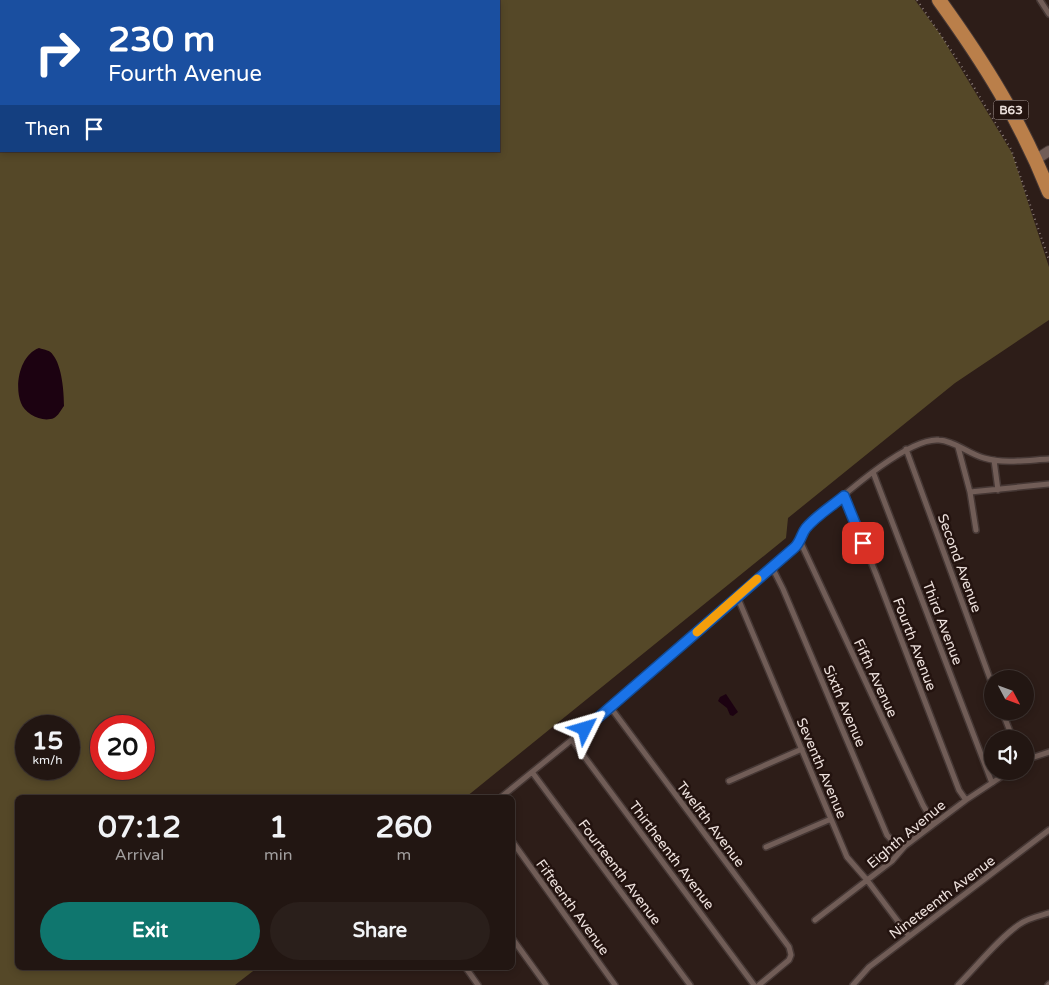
<!DOCTYPE html>
<style>
:root{--surface:#221612;--page:#2a1f1b;--text:#f1f3f6;--muted:#a29f9f;--line:#3f3532;--accent:#0f766e}
body{margin:0;font-family:"Varela Round",sans-serif;background:var(--page);color:var(--text);height:100vh;display:flex;flex-direction:column;font-size:19px;white-space:nowrap}
*{box-sizing:border-box;margin:0}
p{font-size:16px;color:var(--muted)}
.icon{flex:none;width:28px;height:28px;fill:none;stroke:currentColor;stroke-width:2;stroke-linecap:round;stroke-linejoin:round}
.map{position:relative;flex:1;overflow:hidden}
.panel{position:absolute;left:15px;top:795px;width:500px;height:175px;display:flex;flex-direction:column;background:var(--surface);border-radius:8px;box-shadow:0 2px 8px #0003,0 0 0 1px var(--line)}
.panel>*{flex:none}
.hud{position:absolute;left:0px;top:0px;width:500px;height:152px;box-shadow:0 2px 8px #0003,0 0 0 1px var(--line);background:#1a4fa0;color:#fff;overflow:hidden}
.needle{width:32px;rotate:131deg}
.tools{position:absolute;left:984px;top:670px;display:grid;gap:10px}
.tools a{display:grid;place-items:center;width:50px;height:50px;border-radius:50%;background:var(--surface);box-shadow:0 2px 8px #0003,0 0 0 1px var(--line);font-size:25px}
.speed{position:absolute;left:15px;top:715px;display:flex;gap:10px;font-size:25px;font-weight:700;text-align:center}
.speed>*{display:grid;place-content:center;width:65px;height:65px;border-radius:50%;background:var(--surface);box-shadow:0 2px 8px #0003,0 0 0 1px var(--line);line-height:1}
.speed small{font-size:12px;font-weight:400}
.speed .limit{border:8px solid #d22;background:#fff;color:#111}
.pin{position:absolute;display:grid;place-items:center;width:42px;height:42px;color:#fff;margin:-21px;border-radius:10px;box-shadow:0 2px 8px #0006}
.me{position:absolute;width:55px;margin:-28px;rotate:50deg;stroke-linejoin:round;filter:drop-shadow(0 0 4px #0008)}
.turn{display:flex;align-items:center;gap:18px;height:105px;padding:0 25px;font-size:22px}
.turn .icon{width:65px;height:65px;stroke-width:2.5}
.turn b{display:block;font-size:35px;line-height:42px}
.then{display:flex;align-items:center;height:48px;padding:0 25px;background:#0003;gap:10px;font-size:19px}
.eta{display:flex;justify-content:space-evenly;align-items:center;height:85px;text-align:center}
.eta b{font-size:30px;font-weight:700;line-height:35px}
.primary-button{display:flex;gap:10px;margin-top:auto;padding:10px 25px}
.primary-button a{flex:1;height:58px;border-radius:30px;background:var(--accent);color:#fff;font-size:20px;font-weight:700;line-height:58px;text-align:center}
.primary-button a+a{background:var(--page);color:var(--text)}
.map>svg:first-child{display:block}
.green{fill:#554828;fill-rule:evenodd}
.water{fill:#1c0211}
.lines{fill:none;stroke-linecap:round;stroke-linejoin:round}
.service-casing{stroke:#453734;stroke-width:8}
.minor-casing{stroke:#453734;stroke-width:12}
.primary-casing{stroke:#453734;stroke-width:16}
.path{stroke:#8d7f7b;stroke-width:2;stroke-dasharray:1 4;stroke-linecap:butt}
.service{stroke:#715d57;stroke-width:5}
.minor{stroke:#715d57;stroke-width:10}
.primary{stroke:#ba7f4a;stroke-width:14}
.route-casing{stroke:#114b97;stroke-width:12}
.route{stroke:#1a73e8;stroke-width:9}
.slow{stroke:#f59e0b;stroke-width:9}
.labels{text-anchor:middle;stroke-width:5;stroke-linejoin:round;paint-order:stroke}
.shield{fill:#23130f;stroke:#b0a39f;stroke-width:1}
.shield-label{font-size:12px;font-weight:bold;fill:#ede1dd}
.street-label{font-size:14px;fill:#ede1dd;stroke:#23130f}
</style>
<div class="map">
<svg width="1049" height="985" viewBox="0 0 1049 985">
<rect width="100%" height="100%" fill="#2d1d18"/>
<path class="green" d="M0,0H915L940,34L1012,153L1049,267V320L955,383L788,518L786,538L466,797L18,798V968H257L235,985H0ZM1,1H499V151H1ZM26,726H69V769H26ZM101,726H144V769H101Z"/>
<path class="water" d="M39,348C45,350 50,350 53,355C62,366 64,392 64,406C61,410 58,416 54,418C42,423 25,414 21,403C14,385 20,355 39,348Z
M726,694L738,712L733,716L730,715L727,708L718,701L720,697Z"/>
<g class="lines">
<g class="service-casing">
<path id="service" d="M1040,0L1049,14
M958,447L970,492L976,530
M906,449L992,684
M994,460L998,490
M873,472L992,783
M970,492L1049,484
M844,496L876,574L959,790L966,800
M800,541L923,805L934,824
M772,567L783,589L887,835L901,850
M737,596L847,857L867,880L909,936
M611,708L789,947L791,955L789,960L759,985
M1002,711L1013,739
M572,740L754,985
M1025,760L1049,752
M532,772L690,985
M729,781L802,749
M500,798L611,708L799,544L802,534L810,524C836,502 906,437 939,440C955,441 969,454 984,458C1004,464 1029,460 1049,459
M512,841L615,985
M766,847L831,819
M815,920L892,861L905,846L934,824L966,800L1010,771
M512,938L546,985
M466,968L478,985
M853,985L869,967L1049,830
M958,985C976,967 1000,937 1020,924C1028,918 1039,916 1049,913
M1048,985L1049,984"/>
</g>
<g class="minor-casing">
<path id="minor" d="M1035,160L1049,151"/>
</g>
<g class="primary-casing">
<path id="primary" d="M939,0C983,61 1021,121 1049,192"/>
</g>
<path class="path" d="M917,0L959,62L1011,149L1049,260"/>
<use href="#service" class="service"/>
<use href="#minor" class="minor"/>
<use href="#primary" class="primary"/>
</g>
<g class="lines">
<g class="route-casing">
<path id="route" d="M585,729L794,548C801,542 801,534 806,528C816,516 832,506 844,496L863,543"/>
</g>
<use href="#route" class="route"/>
<path class="slow" d="M697,632L757,579"/>
</g>
<g class="labels">
<rect class="shield" x="993.5" y="100.5" width="35" height="19" rx="4"/>
<g class="shield-label">
<text x="1011" y="114">B63</text>
</g>
<g class="street-label">
<text transform="translate(960 563) rotate(70)" y="5">Second Avenue</text>
<text transform="translate(943 623) rotate(69)" y="5">Third Avenue</text>
<text transform="translate(915 644) rotate(69)" y="5">Fourth Avenue</text>
<text transform="translate(876 678) rotate(65)" y="5">Fifth Avenue</text>
<text transform="translate(845 706) rotate(67)" y="5">Sixth Avenue</text>
<text transform="translate(822 768) rotate(67)" y="5">Seventh Avenue</text>
<text transform="translate(711 824) rotate(53)" y="5">Twelfth Avenue</text>
<text transform="translate(906 834) rotate(-40)" y="5">Eighth Avenue</text>
<text transform="translate(672 855) rotate(53)" y="5">Thirtheenth Avenue</text>
<text transform="translate(620 872) rotate(53)" y="5">Fourteenth Avenue</text>
<text transform="translate(942 897) rotate(-37)" y="5">Nineteenth Avenue</text>
<text transform="translate(573 907) rotate(54)" y="5">Fifteenth Avenue</text>
</g>
</g>
</svg>
<div class="tools">
<a><svg class="needle" viewBox="-14 -14 28 28"><path d="M0-13l5 13h-10z" fill="#e53935"/><path d="M0 13l5-13h-10z" fill="#a29f9f"/></svg></a>
<a><svg class="icon" aria-label="sound" viewBox="0 0 24 24"><path d="M4 9h4l5-4v14l-5-4H4zM17 9q2 3 0 6"/></svg></a>
</div>
<div class="speed"><div>15<small>km/h</small></div><div class="limit">20</div></div>
<div class="pin" style="left:863px;top:543px;background:#d93025"><svg class="icon" aria-label="arrive" viewBox="0 0 24 24"><path d="M6 21V4h12l-3 4 3 4H6"/></svg></div>
<svg class="me" style="left:585px;top:729px" viewBox="-20 -20 40 40"><path d="M0-17L14 15 0 8-14 15z" fill="#1a73e8" stroke="#fff" stroke-width="4"/></svg>
<div class="hud">
<div class="turn"><svg class="icon" aria-label="right" viewBox="0 0 24 24"><path d="M7 20v-9h11M14 6l5 5-5 5"/></svg><div><b>230 m</b>Fourth Avenue</div></div>
<div class="then">Then<svg class="icon" aria-label="arrive" viewBox="0 0 24 24"><path d="M6 21V4h12l-3 4 3 4H6"/></svg></div>
</div>
<section class="panel">
<div class="eta">
<div><b>07:12</b><p>Arrival</p></div>
<div><b>1</b><p>min</p></div>
<div><b>260</b><p>m</p></div>
</div>
<div class="primary-button"><a>Exit</a><a>Share</a></div>
</section>
</div>
